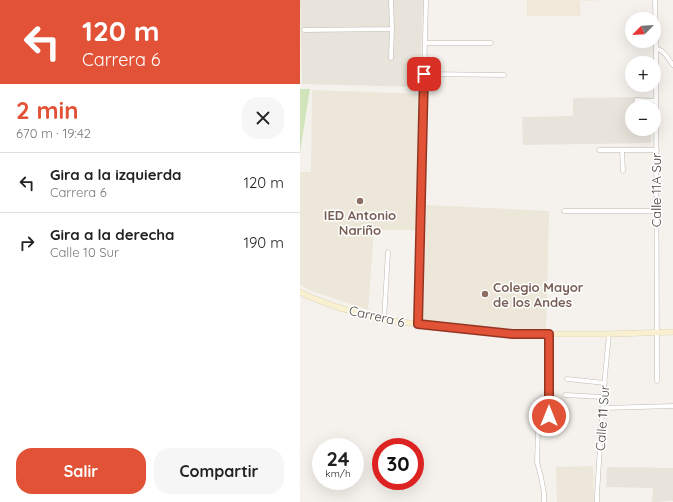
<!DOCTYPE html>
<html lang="es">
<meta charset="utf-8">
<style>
:root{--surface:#fff;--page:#f6f6f6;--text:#222;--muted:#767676;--line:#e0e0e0;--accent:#e25236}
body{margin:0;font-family:Quicksand,sans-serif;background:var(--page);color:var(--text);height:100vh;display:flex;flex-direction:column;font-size:15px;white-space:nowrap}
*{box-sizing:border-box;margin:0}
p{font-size:13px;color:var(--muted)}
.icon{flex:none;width:22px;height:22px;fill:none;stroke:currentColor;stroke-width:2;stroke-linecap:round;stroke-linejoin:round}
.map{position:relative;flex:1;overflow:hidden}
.drawer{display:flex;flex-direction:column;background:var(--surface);width:300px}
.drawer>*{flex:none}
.banner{background:#e25236;color:#fff;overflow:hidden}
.needle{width:26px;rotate:246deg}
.tools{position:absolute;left:325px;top:12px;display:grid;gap:8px}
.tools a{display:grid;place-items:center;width:36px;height:36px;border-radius:50%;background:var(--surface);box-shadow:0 4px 16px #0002;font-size:20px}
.speed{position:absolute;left:12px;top:438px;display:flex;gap:8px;font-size:20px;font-weight:700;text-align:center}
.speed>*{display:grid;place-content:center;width:52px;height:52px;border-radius:50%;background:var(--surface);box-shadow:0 4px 16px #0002;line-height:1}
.speed small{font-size:10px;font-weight:400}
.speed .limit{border:6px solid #d22;background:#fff;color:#111}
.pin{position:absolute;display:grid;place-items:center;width:34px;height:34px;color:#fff;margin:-17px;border-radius:8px;box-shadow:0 2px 6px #0006}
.me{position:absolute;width:44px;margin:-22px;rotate:0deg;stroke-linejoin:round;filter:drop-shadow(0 0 3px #0008)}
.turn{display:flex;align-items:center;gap:14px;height:84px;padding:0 16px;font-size:18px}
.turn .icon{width:52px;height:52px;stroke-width:2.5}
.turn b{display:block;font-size:28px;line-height:34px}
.round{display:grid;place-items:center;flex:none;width:42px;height:42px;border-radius:16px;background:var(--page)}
.headline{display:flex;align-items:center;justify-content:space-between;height:68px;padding:0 16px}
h1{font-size:24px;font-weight:700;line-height:30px;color:var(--accent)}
.cta{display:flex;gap:8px;margin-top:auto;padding:8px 16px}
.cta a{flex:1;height:46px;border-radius:16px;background:var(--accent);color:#fff;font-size:16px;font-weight:700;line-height:46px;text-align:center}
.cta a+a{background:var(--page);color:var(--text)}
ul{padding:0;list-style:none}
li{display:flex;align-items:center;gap:12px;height:60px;padding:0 16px;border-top:1px solid var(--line)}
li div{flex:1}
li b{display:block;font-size:15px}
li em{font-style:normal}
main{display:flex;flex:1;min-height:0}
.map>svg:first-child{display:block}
.residential{fill:#e8e4db}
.commercial{fill:#f3e9db}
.education{fill:#ece7d8}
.green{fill:#d1e4bb}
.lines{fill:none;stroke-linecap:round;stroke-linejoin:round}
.minor-casing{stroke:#bfbab0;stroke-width:5}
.secondary-casing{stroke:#cfc4a2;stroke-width:6}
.minor{stroke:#fff;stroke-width:4}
.secondary{stroke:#f9f0d2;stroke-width:5.5}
.route-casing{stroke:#933523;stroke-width:10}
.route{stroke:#e25236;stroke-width:7}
.education-dot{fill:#8d6e63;stroke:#fff;stroke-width:1.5}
.labels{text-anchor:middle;stroke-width:3;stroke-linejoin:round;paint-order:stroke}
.street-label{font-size:13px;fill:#48433b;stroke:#fff}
.education-label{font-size:13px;font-weight:bold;fill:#785e54;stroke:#fff}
</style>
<main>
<section class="drawer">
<div class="banner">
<div class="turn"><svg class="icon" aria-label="left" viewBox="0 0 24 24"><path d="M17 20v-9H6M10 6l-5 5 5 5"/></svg><div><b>120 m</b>Carrera 6</div></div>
</div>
<div class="headline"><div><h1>2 min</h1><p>670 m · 19:42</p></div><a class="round"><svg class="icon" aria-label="close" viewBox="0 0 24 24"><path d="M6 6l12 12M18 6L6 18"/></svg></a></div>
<ul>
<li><svg class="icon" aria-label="left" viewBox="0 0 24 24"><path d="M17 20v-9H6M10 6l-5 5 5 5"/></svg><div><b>Gira a la izquierda</b><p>Carrera 6</p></div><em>120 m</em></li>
<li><svg class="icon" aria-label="right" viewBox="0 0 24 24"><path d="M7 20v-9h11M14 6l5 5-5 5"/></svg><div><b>Gira a la derecha</b><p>Calle 10 Sur</p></div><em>190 m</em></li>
</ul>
<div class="cta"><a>Salir</a><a>Compartir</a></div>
</section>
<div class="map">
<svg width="373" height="502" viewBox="0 0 373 502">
<rect width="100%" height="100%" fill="#f5f2ed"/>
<path class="residential" d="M0,0H123L120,87L2,84Z
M350,97V107H332V129H351V143L223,145L222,117L273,116V98Z
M307,467L373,468V501L352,502L353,488L306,487Z"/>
<path class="commercial" d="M227,0H317L280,1L281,16H227Z"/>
<path class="education" d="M12,90L123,94L119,230H74L68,310L9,290L0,285V172H11Z
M126,205L249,211L246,332H236L122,326Z
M293,466L294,502H257L256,467Z"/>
<path class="green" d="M0,89H10L0,152Z"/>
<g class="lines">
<g class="minor-casing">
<path id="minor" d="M91,0L92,29L91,58
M355,0L356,49L357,381
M4,30L92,29
M125,43H191
M356,49C364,49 368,59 373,65
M125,74L204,75
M336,100L356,101
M299,150H357
M322,150L323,171
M264,211H357
M84,320L88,252
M118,324L126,0
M267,379L305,383
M265,395L303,397
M303,408L373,406
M249,416V334
M238,430L237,462L241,477L244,493V502
M297,502V495L303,397L309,334"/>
</g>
<g class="secondary-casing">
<path id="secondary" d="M0,292L10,297L37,307L84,320L118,324L212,334H309L373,332"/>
</g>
<use href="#minor" class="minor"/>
<use href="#secondary" class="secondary"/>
</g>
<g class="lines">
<g class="route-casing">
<path id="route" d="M124,74L118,324L212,334H249V416"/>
</g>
<use href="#route" class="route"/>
</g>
<g class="education-dot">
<circle cx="60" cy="201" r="4"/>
<circle cx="185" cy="294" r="4"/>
</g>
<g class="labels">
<g class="street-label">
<text transform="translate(356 190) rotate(-90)" y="5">Calle 11A Sur</text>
<text transform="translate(77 316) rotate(13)" y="5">Carrera 6</text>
<text transform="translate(302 418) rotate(-86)" y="5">Calle 11 Sur</text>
</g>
<g class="education-label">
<text x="60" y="220">IED Antonio<tspan x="60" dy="15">Nariño</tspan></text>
<text x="193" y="292" text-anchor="start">Colegio Mayor<tspan x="193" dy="15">de los Andes</tspan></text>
</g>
</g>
</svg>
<div class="tools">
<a><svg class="needle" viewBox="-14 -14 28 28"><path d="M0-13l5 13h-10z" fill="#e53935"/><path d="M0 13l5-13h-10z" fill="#767676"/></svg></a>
<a>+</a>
<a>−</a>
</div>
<div class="speed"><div>24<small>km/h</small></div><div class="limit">30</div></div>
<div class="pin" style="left:124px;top:74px;background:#d93025"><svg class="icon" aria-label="arrive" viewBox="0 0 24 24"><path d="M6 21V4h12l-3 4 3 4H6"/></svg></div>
<svg class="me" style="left:249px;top:416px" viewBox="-20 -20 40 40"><circle r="17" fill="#e25236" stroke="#fff" stroke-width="3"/><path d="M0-11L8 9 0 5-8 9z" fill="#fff"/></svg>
</div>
</main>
